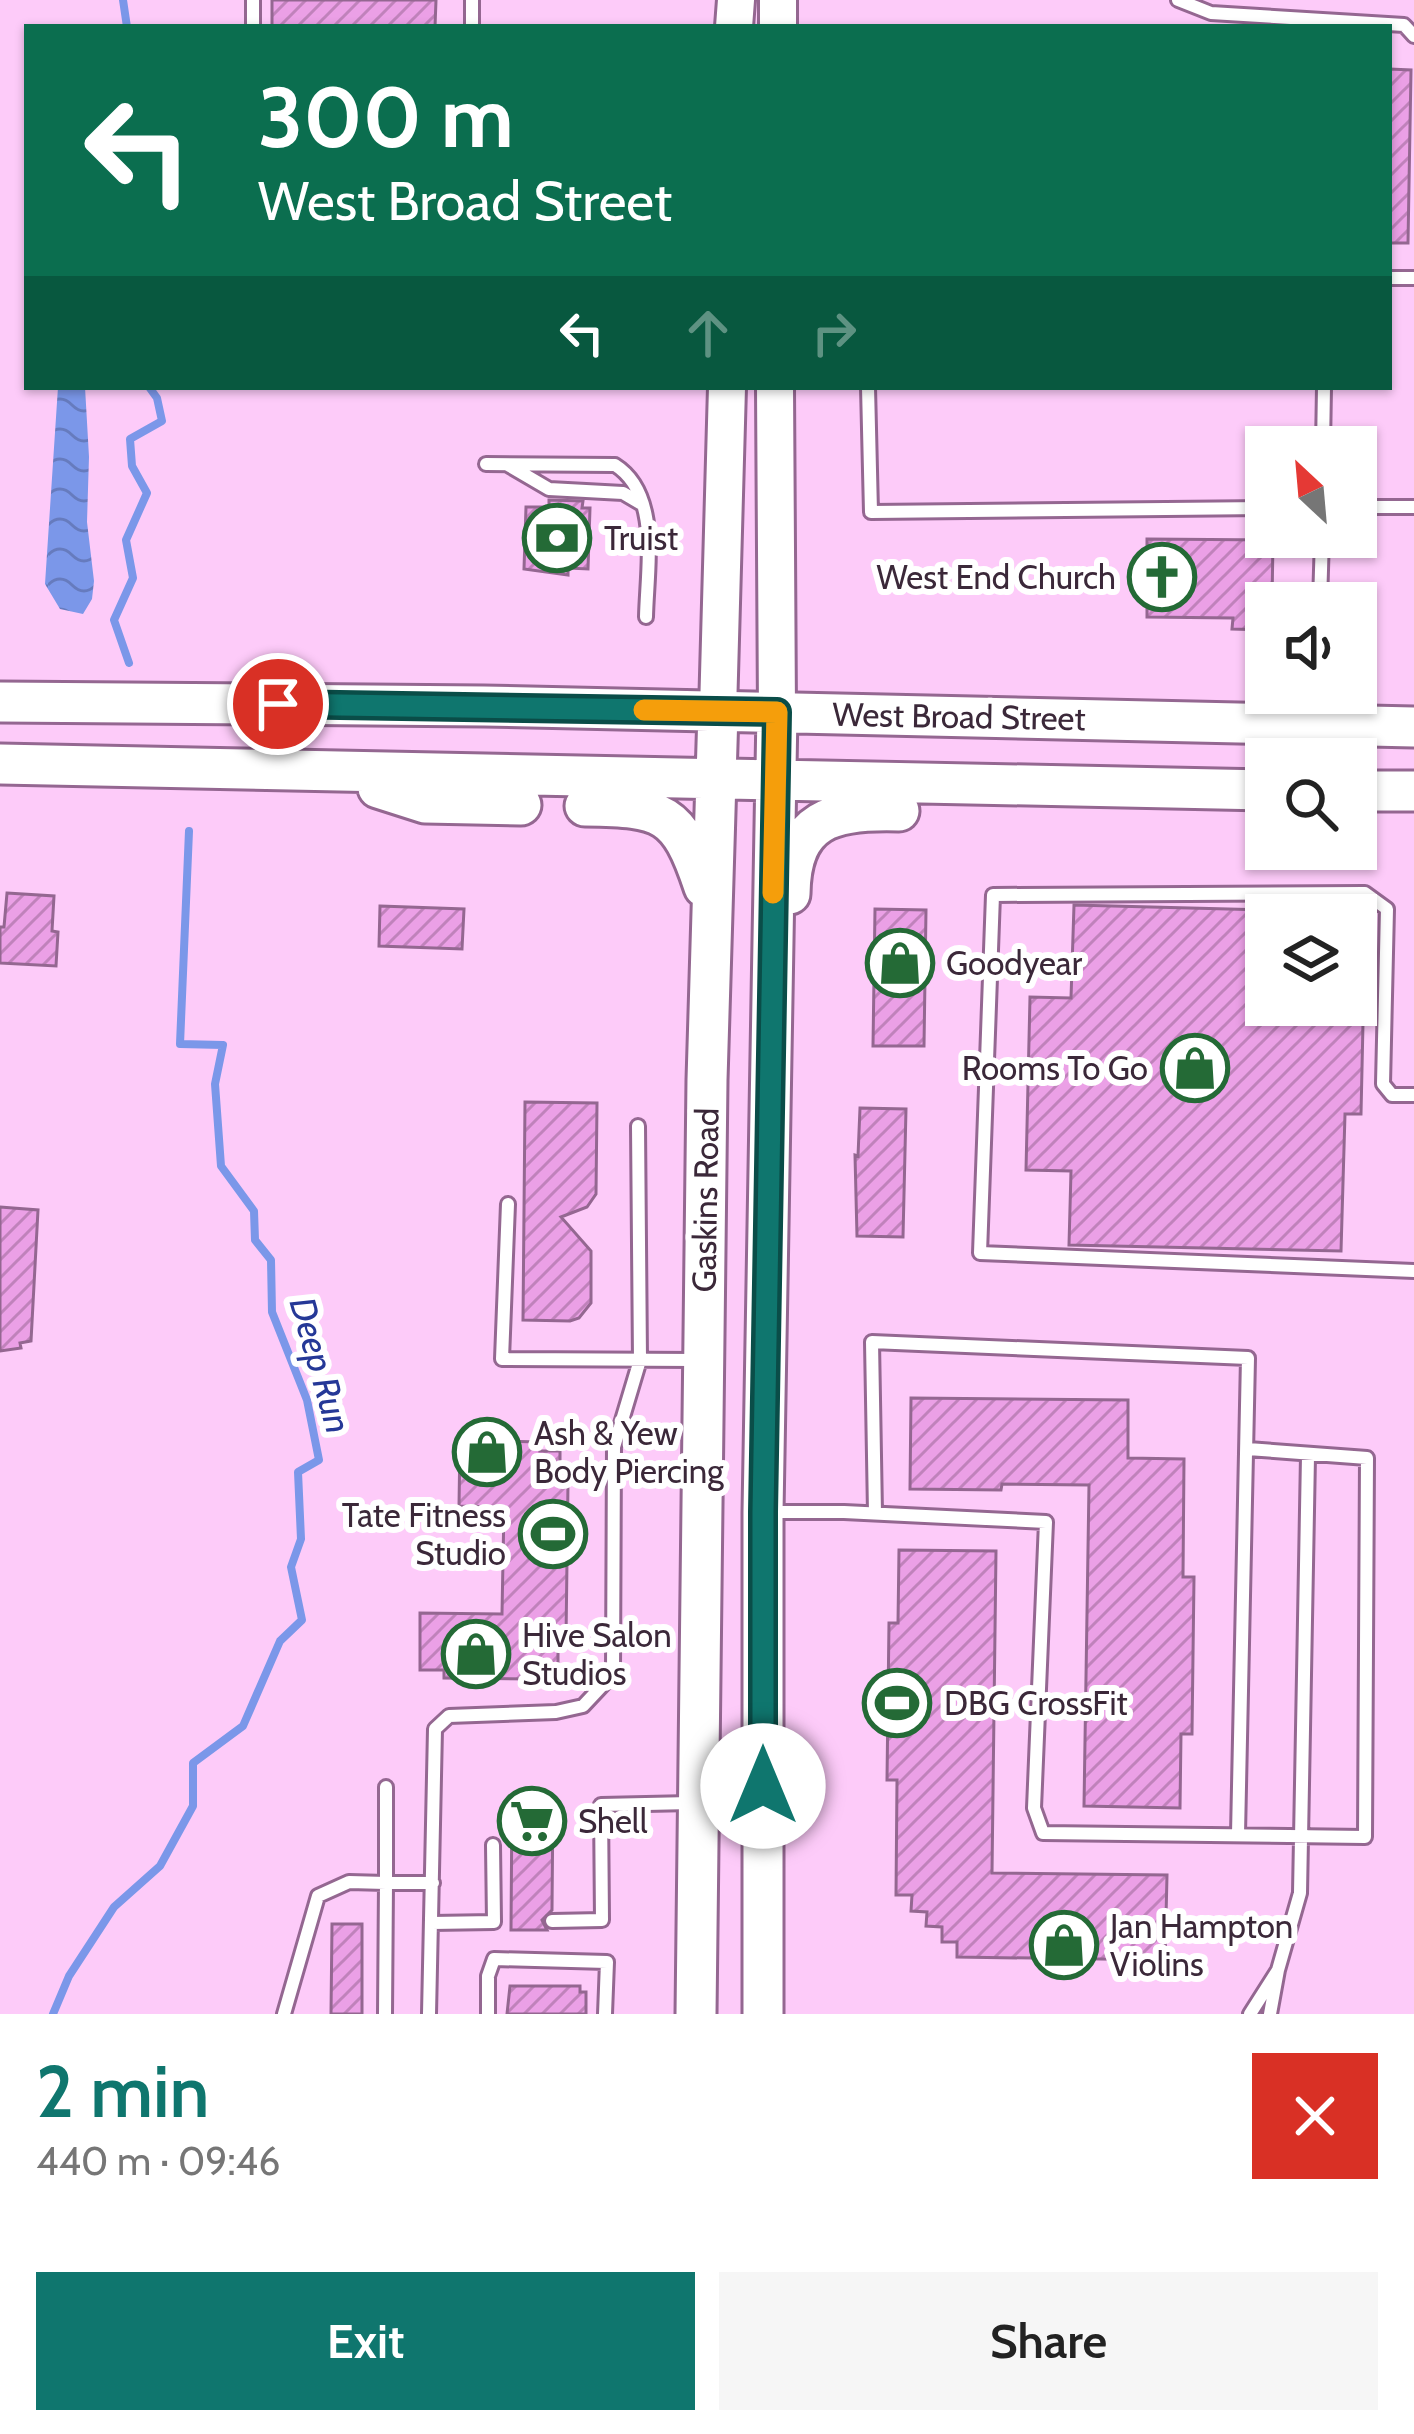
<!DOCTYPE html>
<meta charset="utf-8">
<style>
:root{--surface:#fff;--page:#f6f6f6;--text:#222;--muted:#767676;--accent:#0f766e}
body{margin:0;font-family:Cabin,sans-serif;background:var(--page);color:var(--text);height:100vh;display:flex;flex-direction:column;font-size:45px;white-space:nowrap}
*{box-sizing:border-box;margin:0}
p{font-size:39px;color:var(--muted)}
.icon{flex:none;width:66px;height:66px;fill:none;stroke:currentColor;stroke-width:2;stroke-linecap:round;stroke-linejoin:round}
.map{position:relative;height:2014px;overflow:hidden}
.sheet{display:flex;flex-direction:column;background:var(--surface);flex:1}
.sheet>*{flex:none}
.guide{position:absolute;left:24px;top:24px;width:1368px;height:366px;border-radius:0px;box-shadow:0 3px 9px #0004;background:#0b6e4f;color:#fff;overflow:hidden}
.needle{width:78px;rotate:334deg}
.fabs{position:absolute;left:1245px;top:426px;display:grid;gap:24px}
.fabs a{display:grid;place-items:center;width:132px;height:132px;border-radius:0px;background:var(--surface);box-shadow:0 3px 9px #0004;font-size:60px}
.pin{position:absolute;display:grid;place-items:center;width:102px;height:102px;color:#fff;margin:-51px;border:6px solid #fff;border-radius:50%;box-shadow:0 3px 12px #0007}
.me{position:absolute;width:132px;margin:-66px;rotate:0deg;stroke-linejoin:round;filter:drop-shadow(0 0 9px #0008)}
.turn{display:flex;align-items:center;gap:42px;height:252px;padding:0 36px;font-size:54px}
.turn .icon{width:156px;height:156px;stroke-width:2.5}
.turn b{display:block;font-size:84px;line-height:102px}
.lanes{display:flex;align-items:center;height:114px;padding:0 36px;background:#0003;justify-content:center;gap:60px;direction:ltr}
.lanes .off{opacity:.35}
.round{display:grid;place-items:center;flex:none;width:126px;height:126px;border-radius:0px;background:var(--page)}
.headline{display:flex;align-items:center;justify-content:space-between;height:204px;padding:0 36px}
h1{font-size:72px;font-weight:600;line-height:90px;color:var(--accent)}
.button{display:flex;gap:24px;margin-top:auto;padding:24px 36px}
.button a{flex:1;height:138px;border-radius:0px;background:var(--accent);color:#fff;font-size:48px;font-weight:600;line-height:138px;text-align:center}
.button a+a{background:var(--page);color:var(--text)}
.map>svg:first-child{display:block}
.water{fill:url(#water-waves)}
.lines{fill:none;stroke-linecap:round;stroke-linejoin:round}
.stream{stroke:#7b97e9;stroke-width:8}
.building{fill:url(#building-hatch);stroke:#946791;stroke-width:3}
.service-casing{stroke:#946791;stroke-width:18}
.secondary-casing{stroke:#946791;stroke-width:42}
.primary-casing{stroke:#946791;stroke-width:45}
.service{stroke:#fff;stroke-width:12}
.secondary{stroke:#fff;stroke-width:36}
.primary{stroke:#fff;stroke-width:39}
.route-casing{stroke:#0a4d48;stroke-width:30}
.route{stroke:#0f766e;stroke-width:21}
.slow{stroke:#f59e0b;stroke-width:21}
.labels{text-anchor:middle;stroke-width:12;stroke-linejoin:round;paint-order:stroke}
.poi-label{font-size:33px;fill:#3b2839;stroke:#fff;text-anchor:start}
.street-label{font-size:33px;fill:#3b2839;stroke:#fff}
.water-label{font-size:36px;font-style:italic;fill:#253897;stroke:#fff}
</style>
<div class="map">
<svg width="1414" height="2014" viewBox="0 0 1414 2014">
<defs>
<pattern id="water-waves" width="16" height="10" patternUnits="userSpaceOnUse" patternTransform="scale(3)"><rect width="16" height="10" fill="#7b97e9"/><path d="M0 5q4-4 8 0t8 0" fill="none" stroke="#667bbe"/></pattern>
<pattern id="building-hatch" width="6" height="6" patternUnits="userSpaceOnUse" patternTransform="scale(3)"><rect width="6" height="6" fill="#eba0e6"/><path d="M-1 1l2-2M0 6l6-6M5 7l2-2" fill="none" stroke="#c082bb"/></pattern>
</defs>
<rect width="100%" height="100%" fill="#fdcbf9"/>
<path class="water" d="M58,387H85L89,457L87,522L94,581L92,599L83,614L60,609L45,584Z"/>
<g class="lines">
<path class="stream" d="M123,0L127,27
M129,663L114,620L133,578L126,540L147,493L132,466L130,439L162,421L157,398L149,387
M53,2014L69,1976L114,1907L160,1866L193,1806V1763L243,1726L280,1641L302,1620L291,1567L301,1539L298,1472L319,1460L307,1400L272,1312L271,1260L255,1240L254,1211L221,1166L215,1084L223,1045L180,1044L189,831"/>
</g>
<path class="building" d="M272,0H436L435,27H272Z
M1389,69L1411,70L1408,243H1389Z
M549,500L583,501L582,508H590L588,569L568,568V575L524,569L526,507H549Z
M1147,539L1273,540L1272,603H1266V630L1232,629L1233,618L1147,617V596H1142V560H1147Z
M7,893L54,896L52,931L58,932L56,966L0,963V927H4Z
M1074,905L1266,910V1005H1346V1023H1363L1361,1114H1345L1341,1251L1069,1245L1071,1171L1026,1170L1030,997L1071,998Z
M380,906L464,909L462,949L379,946Z
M875,909L926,910L924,1046H873Z
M525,1102L597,1103L596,1194L587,1207L561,1217L591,1251V1303L579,1318L570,1321L523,1320Z
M860,1108L906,1109L903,1237L857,1236L855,1155L858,1156Z
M0,1207L38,1210L31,1341L20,1343L21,1348L0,1351Z
M911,1398L1128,1400V1458L1184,1459L1183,1577H1194L1192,1734H1181L1180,1808L1084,1806L1089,1485L1002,1484L1001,1490L910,1489Z
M460,1440L541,1442L540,1451H560V1483H568L566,1639H558V1671H533V1679L444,1678V1670H420V1613L502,1614L504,1507L459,1506Z
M899,1550L996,1551L992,1873L1167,1875L1165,1960L957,1957V1942H942V1927L926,1926L927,1912L911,1911L912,1895H896L897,1780H887L889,1623H898Z
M512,1797H553L552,1910L542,1920L547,1930H511Z
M332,1924H362V2014H331Z
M510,1986H580V1992H586V2014H507Z"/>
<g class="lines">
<g class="service-casing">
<path id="service" d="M472,0V27
M1178,0L1211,13L1404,25L1414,36
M253,27V0
M1389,278H1414
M868,387L871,512L1266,508
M1323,447L1324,387
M486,464L615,465C661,494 647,569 646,617
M508,465L549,489L623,493L640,503
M1356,507H1414
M1320,603L1322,537
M1317,717V693
M1414,1095H1392L1383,1084L1387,909L1365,893L993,895L980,1253L1414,1271
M508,1204L502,1359L696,1360
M771,1512H844L1046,1522L1034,1808L1043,1833L1365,1837L1367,1458L1248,1449
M875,1513L872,1342L1248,1358L1238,1834
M552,1921L602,1920L601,1805L691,1803
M432,1923L494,1922L493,1845
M1278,1970L1300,1893L1308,1456
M284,2014L318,1896L349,1882L386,1883V1787
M385,2014L386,1883H433
M429,2014L435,1729L449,1716L556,1712L583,1706L613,1674L614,1447L640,1360L638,1126
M488,2014V1976L494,1959L607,1962L605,2014
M1250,2014L1278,1970L1270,2014"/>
</g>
<g class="secondary-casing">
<path id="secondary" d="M734,27L736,0
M778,27V0
M775,387L777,712
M718,711L727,387"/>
</g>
<g class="primary-casing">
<path id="primary" d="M0,702L484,706L1414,727
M0,764L1266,790
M378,788L425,803L521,805
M1356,791H1414
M585,806C663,807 679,811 704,887
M790,894C791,818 833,809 899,811
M696,2014L707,1080L718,711
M763,2014V1512L777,712"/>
</g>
<use href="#service" class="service"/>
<use href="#secondary" class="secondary"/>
<use href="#primary" class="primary"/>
</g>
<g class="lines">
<g class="route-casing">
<path id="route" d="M278,704L777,712L763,1512V1786"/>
</g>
<use href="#route" class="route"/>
<path class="slow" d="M644,710L777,712L773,893"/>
</g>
<defs>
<g id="bank-ring" transform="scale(3.45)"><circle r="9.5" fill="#fff" stroke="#246a36" stroke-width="1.5"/><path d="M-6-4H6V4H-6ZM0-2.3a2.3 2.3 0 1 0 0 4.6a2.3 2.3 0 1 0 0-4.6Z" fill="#246a36"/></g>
<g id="church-ring" transform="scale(3.45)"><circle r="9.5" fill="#fff" stroke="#246a36" stroke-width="1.5"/><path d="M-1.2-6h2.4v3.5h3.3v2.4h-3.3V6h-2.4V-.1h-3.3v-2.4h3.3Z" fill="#246a36"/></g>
<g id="shop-ring" transform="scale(3.45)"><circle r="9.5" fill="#fff" stroke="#246a36" stroke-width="1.5"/><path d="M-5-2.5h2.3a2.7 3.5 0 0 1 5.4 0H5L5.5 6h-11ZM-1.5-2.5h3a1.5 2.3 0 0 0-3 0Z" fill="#246a36"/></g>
<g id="stadium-ring" transform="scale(3.45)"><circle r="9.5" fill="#fff" stroke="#246a36" stroke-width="1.5"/><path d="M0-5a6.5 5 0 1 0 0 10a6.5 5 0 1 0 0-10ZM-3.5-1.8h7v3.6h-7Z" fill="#246a36"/></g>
<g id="supermarket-ring" transform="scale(3.45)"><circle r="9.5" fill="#fff" stroke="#246a36" stroke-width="1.5"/><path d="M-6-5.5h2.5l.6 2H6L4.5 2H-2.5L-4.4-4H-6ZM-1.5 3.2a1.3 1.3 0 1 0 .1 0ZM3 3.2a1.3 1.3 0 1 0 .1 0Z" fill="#246a36"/></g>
</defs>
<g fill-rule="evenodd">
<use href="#bank-ring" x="557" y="538"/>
<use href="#church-ring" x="1162" y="577"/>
<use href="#shop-ring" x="900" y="963"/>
<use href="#shop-ring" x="1195" y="1068"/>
<use href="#shop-ring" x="487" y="1452"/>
<use href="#stadium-ring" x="553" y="1534"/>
<use href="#shop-ring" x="476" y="1654"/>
<use href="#stadium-ring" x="897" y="1703"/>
<use href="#supermarket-ring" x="532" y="1821"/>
<use href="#shop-ring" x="1064" y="1945"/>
</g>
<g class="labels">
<g class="poi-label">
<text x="604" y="550">Truist</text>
<text x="1116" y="589" text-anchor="end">West End Church</text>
<text x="946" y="975">Goodyear</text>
<text x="1148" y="1080" text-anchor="end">Rooms To Go</text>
<text x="534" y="1445">Ash &amp; Yew<tspan x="534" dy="38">Body Piercing</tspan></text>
<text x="506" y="1527" text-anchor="end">Tate Fitness<tspan x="506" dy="38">Studio</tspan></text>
<text x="522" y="1647">Hive Salon<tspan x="522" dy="38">Studios</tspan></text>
<text x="944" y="1715">DBG CrossFit</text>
<text x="578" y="1833">Shell</text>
<text x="1110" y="1938">Jan Hampton<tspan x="1110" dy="38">Violins</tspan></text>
</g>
<g class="street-label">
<text transform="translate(959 716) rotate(1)" y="12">West Broad Street</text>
<text transform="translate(705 1200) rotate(-89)" y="12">Gaskins Road</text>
</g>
<g class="water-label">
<text transform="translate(321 1365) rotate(74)" y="13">Deep Run</text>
</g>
</g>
</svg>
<div class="fabs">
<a><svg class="needle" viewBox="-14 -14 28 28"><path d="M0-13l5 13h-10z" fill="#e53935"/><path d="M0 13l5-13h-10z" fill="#767676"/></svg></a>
<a><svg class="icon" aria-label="sound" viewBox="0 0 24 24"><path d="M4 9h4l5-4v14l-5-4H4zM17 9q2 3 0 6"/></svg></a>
<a><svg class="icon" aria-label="search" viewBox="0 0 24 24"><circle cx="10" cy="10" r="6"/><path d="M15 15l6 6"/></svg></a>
<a><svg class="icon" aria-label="layers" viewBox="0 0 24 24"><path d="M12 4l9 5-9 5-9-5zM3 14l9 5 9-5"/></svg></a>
</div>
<div class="pin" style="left:278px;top:704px;background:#d93025"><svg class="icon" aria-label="arrive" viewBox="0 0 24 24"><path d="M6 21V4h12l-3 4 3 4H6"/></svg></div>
<svg class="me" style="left:763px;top:1786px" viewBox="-20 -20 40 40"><circle r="19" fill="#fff"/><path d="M0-13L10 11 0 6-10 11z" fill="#0f766e"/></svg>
<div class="guide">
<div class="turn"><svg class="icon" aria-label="left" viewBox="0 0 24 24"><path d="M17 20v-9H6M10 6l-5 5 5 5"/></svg><div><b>300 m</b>West Broad Street</div></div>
<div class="lanes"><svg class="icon" aria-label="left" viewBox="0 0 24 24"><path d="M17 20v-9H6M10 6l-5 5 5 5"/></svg><svg class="icon off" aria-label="ahead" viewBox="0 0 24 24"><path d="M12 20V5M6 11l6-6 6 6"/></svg><svg class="icon off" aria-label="right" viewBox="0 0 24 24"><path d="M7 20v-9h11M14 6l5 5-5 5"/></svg></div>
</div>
</div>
<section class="sheet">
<div class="headline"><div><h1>2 min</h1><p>440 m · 09:46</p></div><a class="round" style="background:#d93025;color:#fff"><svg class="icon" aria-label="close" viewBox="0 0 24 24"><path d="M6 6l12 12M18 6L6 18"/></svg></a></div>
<div class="button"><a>Exit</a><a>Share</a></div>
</section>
